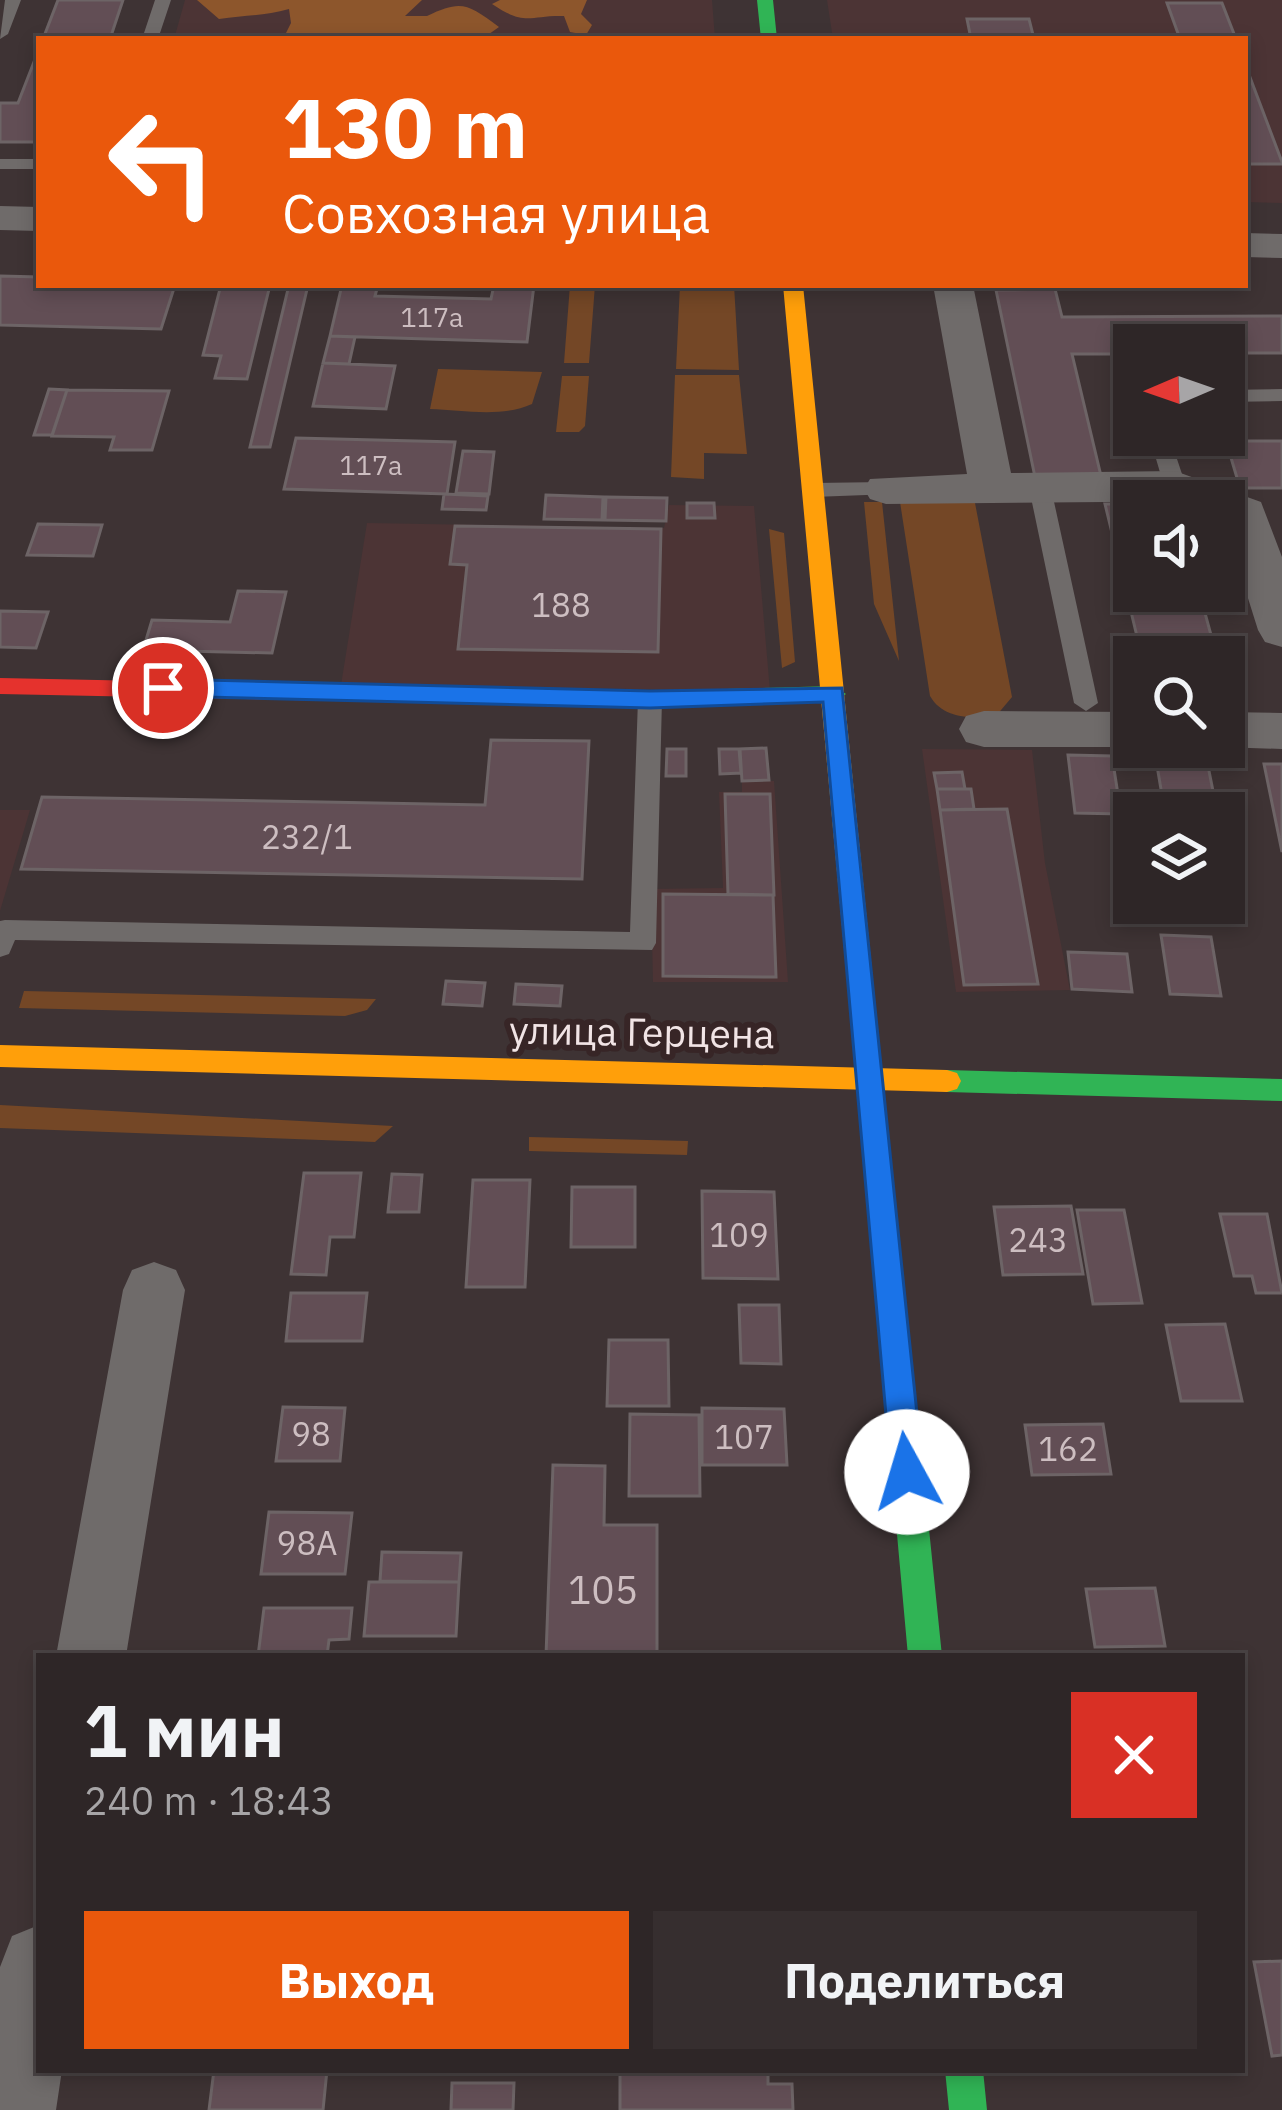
<!DOCTYPE html>
<html lang="ru">
<meta charset="utf-8">
<style>
:root{--surface:#2e2627;--page:#362e2f;--text:#f1f3f6;--muted:#a7a5a7;--line:#494344;--accent:#ea580c}
body{margin:0;font-family:"IBM Plex Sans",sans-serif;background:var(--page);color:var(--text);height:100vh;display:flex;flex-direction:column;font-size:45px;white-space:nowrap}
*{box-sizing:border-box;margin:0}
p{font-size:39px;color:var(--muted)}
.icon{flex:none;width:66px;height:66px;fill:none;stroke:currentColor;stroke-width:2;stroke-linecap:round;stroke-linejoin:round}
.map{position:relative;flex:1;overflow:hidden}
.sheet{position:absolute;left:36px;top:1653px;width:1209px;height:420px;display:flex;flex-direction:column;background:var(--surface);border-radius:0px;box-shadow:0 6px 18px #0003,0 0 0 3px var(--line)}
.sheet>*{flex:none}
.top-card{position:absolute;left:36px;top:36px;width:1212px;height:252px;border-radius:0px;box-shadow:0 6px 18px #0003,0 0 0 3px var(--line);background:#ea580c;color:#fff;overflow:hidden}
.needle{width:78px;rotate:268deg}
.buttons{position:absolute;left:1113px;top:324px;display:grid;gap:24px}
.buttons a{display:grid;place-items:center;width:132px;height:132px;border-radius:0px;background:var(--surface);box-shadow:0 6px 18px #0003,0 0 0 3px var(--line);font-size:60px}
.pin{position:absolute;display:grid;place-items:center;width:102px;height:102px;color:#fff;margin:-51px;border:6px solid #fff;border-radius:50%;box-shadow:0 3px 12px #0007}
.me{position:absolute;width:132px;margin:-66px;rotate:354deg;stroke-linejoin:round;filter:drop-shadow(0 0 9px #0008)}
.turn{display:flex;align-items:center;gap:42px;height:252px;padding:0 48px;font-size:54px}
.turn .icon{width:156px;height:156px;stroke-width:2.5}
.turn b{display:block;font-size:84px;line-height:102px}
.round{display:grid;place-items:center;flex:none;width:126px;height:126px;border-radius:0px;background:var(--page)}
.overview{display:flex;align-items:center;justify-content:space-between;height:204px;padding:0 48px}
h1{font-size:72px;font-weight:700;line-height:90px}
.button{display:flex;gap:24px;margin-top:auto;padding:24px 48px}
.button a{flex:1;height:138px;border-radius:0px;background:var(--accent);color:#fff;font-size:48px;font-weight:700;line-height:138px;text-align:center}
.button a+a{background:var(--page);color:var(--text)}
.map>svg:first-child{display:block}
.built{fill:#4c3435}
.green{fill:#744726}
.forest{fill:#8d562c}
.building{fill:#624e55;stroke:#6d6466;stroke-width:3}
.lines{fill:none;stroke-linecap:round;stroke-linejoin:round}
.lane{fill:#6f6b6a;fill-rule:evenodd}
.street{fill:#6f6b6a;fill-rule:evenodd}
.fast{fill:#30b455;fill-rule:evenodd}
.slow{fill:#ff9f0a;fill-rule:evenodd}
.jam{fill:#e5322d;fill-rule:evenodd}
.route{fill:#1a73e8;stroke:#114b97;stroke-width:3}
.labels{text-anchor:middle;stroke-width:12;stroke-linejoin:round;paint-order:stroke}
.far-number-label{font-size:27px;fill:#cdbec1}
.number-label{font-size:33px;fill:#cdbec1}
.street-label{font-size:39px;fill:#f1e4e5;stroke:#372526}
.near-number-label{font-size:39px;fill:#cdbec1}
</style>
<div class="map">
<svg width="1282" height="2110" viewBox="0 0 1282 2110">
<rect width="100%" height="100%" fill="#3e3334"/>
<path class="built" d="M185,0H712L715,39H174Z
M827,0H1282V203L1245,202V39H833Z
M669,505L754,506L770,691L341,685L367,523L664,528Z
M922,749L1032,750L1045,863L1070,990L956,992Z
M742,781H774L788,982H653L651,889L723,888L719,792H742Z
M0,810H30L0,911Z"/>
<path class="green" d="M570,285H595L589,363H564Z
M680,285H734L739,370L676,369Z
M438,369L542,372L532,404C502,418 462,410 430,409Z
M675,375H739L747,454L704,453V479L671,477Z
M562,376H589L585,426L579,432H556Z
M864,502H882L899,661L874,604Z
M900,502L975,503L1012,697L996,716C972,718 944,720 930,696Z
M769,529L784,533L795,662L782,668Z
M24,991L376,999L367,1010L345,1016L19,1008Z
M0,1105L393,1126L375,1142L0,1128Z
M529,1137L688,1141L687,1155L529,1151Z"/>
<path class="forest" d="M197,0H422L405,16H427C461,0 467,3 499,27L482,39H283L291,23L289,9C265,16 244,15 219,19Z
M500,0H587L581,14L592,25L586,35L570,32L564,16C529,15 526,27 492,4Z"/>
<path class="building" d="M58,0H123L110,39H43Z
M1167,3H1222L1236,39H1180Z
M967,19H1029L1034,39H971Z
M39,49V142H0V103H18Z
M1245,64L1282,162V164H1245Z
M0,276L39,277V285H175L161,329L0,325Z
M221,285H270L247,379L215,378L221,356L203,355Z
M289,285H308L270,447H250Z
M342,285H378L375,296L491,299L494,285H534L527,342L330,336Z
M1055,289L1062,317L1282,316V353H1224V345H1134V354H1072L1101,476L1035,477L996,290Z
M330,336L355,337L349,364L323,363Z
M323,363L395,366L386,409L313,406Z
M49,389L67,390L52,435H34Z
M67,390L169,391L152,450H110L114,437L52,436Z
M296,438L455,442L447,494L284,489Z
M296,438L455,442L447,494L284,489Z
M1226,441H1282V488H1240Z
M463,451L494,452L489,494L456,493Z
M444,494L488,496L486,510L442,509Z
M546,495L603,497L602,520L544,519Z
M606,497L667,498L666,521L605,520Z
M687,503H714L715,518H687Z
M1105,504H1134V591H1199L1217,657H1142Z
M38,524L102,525L93,556L27,555Z
M455,526L661,529L658,652L458,649L467,565L450,564Z
M238,591L286,592L272,653L143,650L152,620L230,622Z
M0,611L48,612L36,648L0,647Z
M491,740L589,741L582,879L21,869L42,797L485,805Z
M766,748L769,780L742,781L740,749Z
M667,749H686V776H666Z
M719,749H739L741,773L720,774Z
M1068,755L1112,756L1121,814L1075,813Z
M1156,760L1207,761L1214,796L1162,795Z
M1264,764H1282V852Z
M962,772L965,789H937L934,773Z
M962,772L965,789H937L934,773Z
M937,789H971L974,809L940,810Z
M937,789H971L974,809L940,810Z
M725,794H770L774,895L728,894Z
M1007,809L1038,984L964,985L940,810Z
M1007,809L1038,984L964,985L940,810Z
M663,894L773,895L776,977L663,976Z
M1161,935L1211,937L1221,996L1170,994Z
M1068,952L1127,954L1132,992L1072,989Z
M446,981L485,983L482,1006L443,1004Z
M516,984L562,986L560,1006L514,1004Z
M304,1173H361L354,1237H330L326,1275L291,1274Z
M392,1174L422,1175L419,1212H388Z
M473,1180H530L525,1287H466Z
M572,1187H635V1247H571Z
M702,1191L774,1192L778,1279L703,1278Z
M1071,1206L1083,1274L1003,1275L994,1207Z
M1077,1210H1124L1142,1303L1093,1304Z
M1220,1214H1267L1282,1293H1256L1252,1276H1234Z
M291,1293H367L362,1341H286Z
M739,1305H779L781,1364L741,1363Z
M1225,1324L1242,1401H1181L1166,1325Z
M609,1340H668L669,1406H607Z
M283,1407L345,1408L340,1461H276Z
M702,1408L784,1409L787,1465H702Z
M630,1414L699,1415L700,1496H629Z
M1103,1424L1111,1474L1032,1475L1025,1425Z
M553,1465L605,1466L604,1525H657V1656H546Z
M269,1512L352,1513L345,1574H261Z
M382,1552L461,1553L459,1582L380,1581Z
M369,1582H459L456,1636H364Z
M1155,1588L1165,1646L1095,1647L1086,1589Z
M264,1608H352L349,1639L329,1640L327,1656H258Z
M1282,1961V2055L1272,2056L1254,1962Z
M214,2070H327L323,2110H209Z
M620,2070H768V2084H792L793,2110H620Z
M452,2083H514L513,2110H451Z"/>
<g class="lines">
<path class="lane" d="M5,0H21L8,34L0,39Z
M155,0H171L158,39H142Z
M0,159H39V169H0Z
M1282,389V401L1224,402V390Z
M1149,435H1169L1186,486L1182,491L1175,493L1164,486Z
M1040,481L1051,488L1098,703L1086,711L1074,703L1029,488Z
M886,482L893,484V494L813,497L802,490L813,483Z
M650,691L662,699L656,943L652,950L15,940L9,954L0,957V921L5,920L630,932L638,699Z"/>
<path class="street" d="M0,206L39,207V231L0,230Z
M1245,233L1282,234V258L1245,257Z
M933,285H973L1011,473L1175,471L1261,502L1282,557V647L1265,642L1258,630L1224,522V501L886,504L870,499L864,489L870,479L967,474Z
M984,711L1134,712V747H1138H984L966,742L959,729L966,716Z
M1224,712L1282,713V749L1220,747H1224Z
M154,1262L176,1270L185,1290L126,1656H56L123,1290L132,1270Z
M39,1925V2070H62L56,2110H0V1967L12,1936Z"/>
<path class="fast" d="M757,0H773L777,39H761Z
M834,686L846,694L834,702L650,707L437,703L425,695L437,687L650,691Z
M860,970L869,974L873,981L942,1656H908L847,981L851,974Z
M947,1070L1282,1079V1101L947,1092L937,1089L933,1081L937,1073Z
M945,2070H983L987,2110H949Z"/>
<path class="slow" d="M783,285H803L873,981L869,988H851L847,981Z
M0,1045L947,1070L957,1073L961,1081L957,1089L947,1092L0,1067Z"/>
<path class="jam" d="M0,678L437,687L449,695L437,703L0,694Z"/>
</g>
<path class="route" d="M163,679L650,691L842,688L923,1472L918,1483L907,1488L896,1483L891,1472L823,702L650,708L163,696L151,688Z"/>
<g class="labels">
<g class="far-number-label">
<text x="432" y="327">117а</text>
<text x="371" y="475">117а</text>
</g>
<g class="number-label">
<text x="561" y="617">188</text>
<text x="307" y="849">232/1</text>
<text x="739" y="1247">109</text>
<text x="1038" y="1252">243</text>
<text x="311" y="1446">98</text>
<text x="744" y="1449">107</text>
<text x="1068" y="1461">162</text>
<text x="307" y="1555">98А</text>
</g>
<g class="street-label">
<text transform="translate(642 1032) rotate(1)" y="14">улица Герцена</text>
</g>
<g class="near-number-label">
<text x="603" y="1604">105</text>
</g>
</g>
</svg>
<div class="buttons">
<a><svg class="needle" viewBox="-14 -14 28 28"><path d="M0-13l5 13h-10z" fill="#e53935"/><path d="M0 13l5-13h-10z" fill="#a7a5a7"/></svg></a>
<a><svg class="icon" aria-label="sound" viewBox="0 0 24 24"><path d="M4 9h4l5-4v14l-5-4H4zM17 9q2 3 0 6"/></svg></a>
<a><svg class="icon" aria-label="search" viewBox="0 0 24 24"><circle cx="10" cy="10" r="6"/><path d="M15 15l6 6"/></svg></a>
<a><svg class="icon" aria-label="layers" viewBox="0 0 24 24"><path d="M12 4l9 5-9 5-9-5zM3 14l9 5 9-5"/></svg></a>
</div>
<div class="pin" style="left:163px;top:688px;background:#d93025"><svg class="icon" aria-label="arrive" viewBox="0 0 24 24"><path d="M6 21V4h12l-3 4 3 4H6"/></svg></div>
<svg class="me" style="left:907px;top:1472px" viewBox="-20 -20 40 40"><circle r="19" fill="#fff"/><path d="M0-13L10 11 0 6-10 11z" fill="#1a73e8"/></svg>
<div class="top-card">
<div class="turn"><svg class="icon" aria-label="left" viewBox="0 0 24 24"><path d="M17 20v-9H6M10 6l-5 5 5 5"/></svg><div><b>130 m</b>Совхозная улица</div></div>
</div>
<section class="sheet">
<div class="overview"><div><h1>1 мин</h1><p>240 m · 18:43</p></div><a class="round" style="background:#d93025;color:#fff"><svg class="icon" aria-label="close" viewBox="0 0 24 24"><path d="M6 6l12 12M18 6L6 18"/></svg></a></div>
<div class="button"><a>Выход</a><a>Поделиться</a></div>
</section>
</div>
